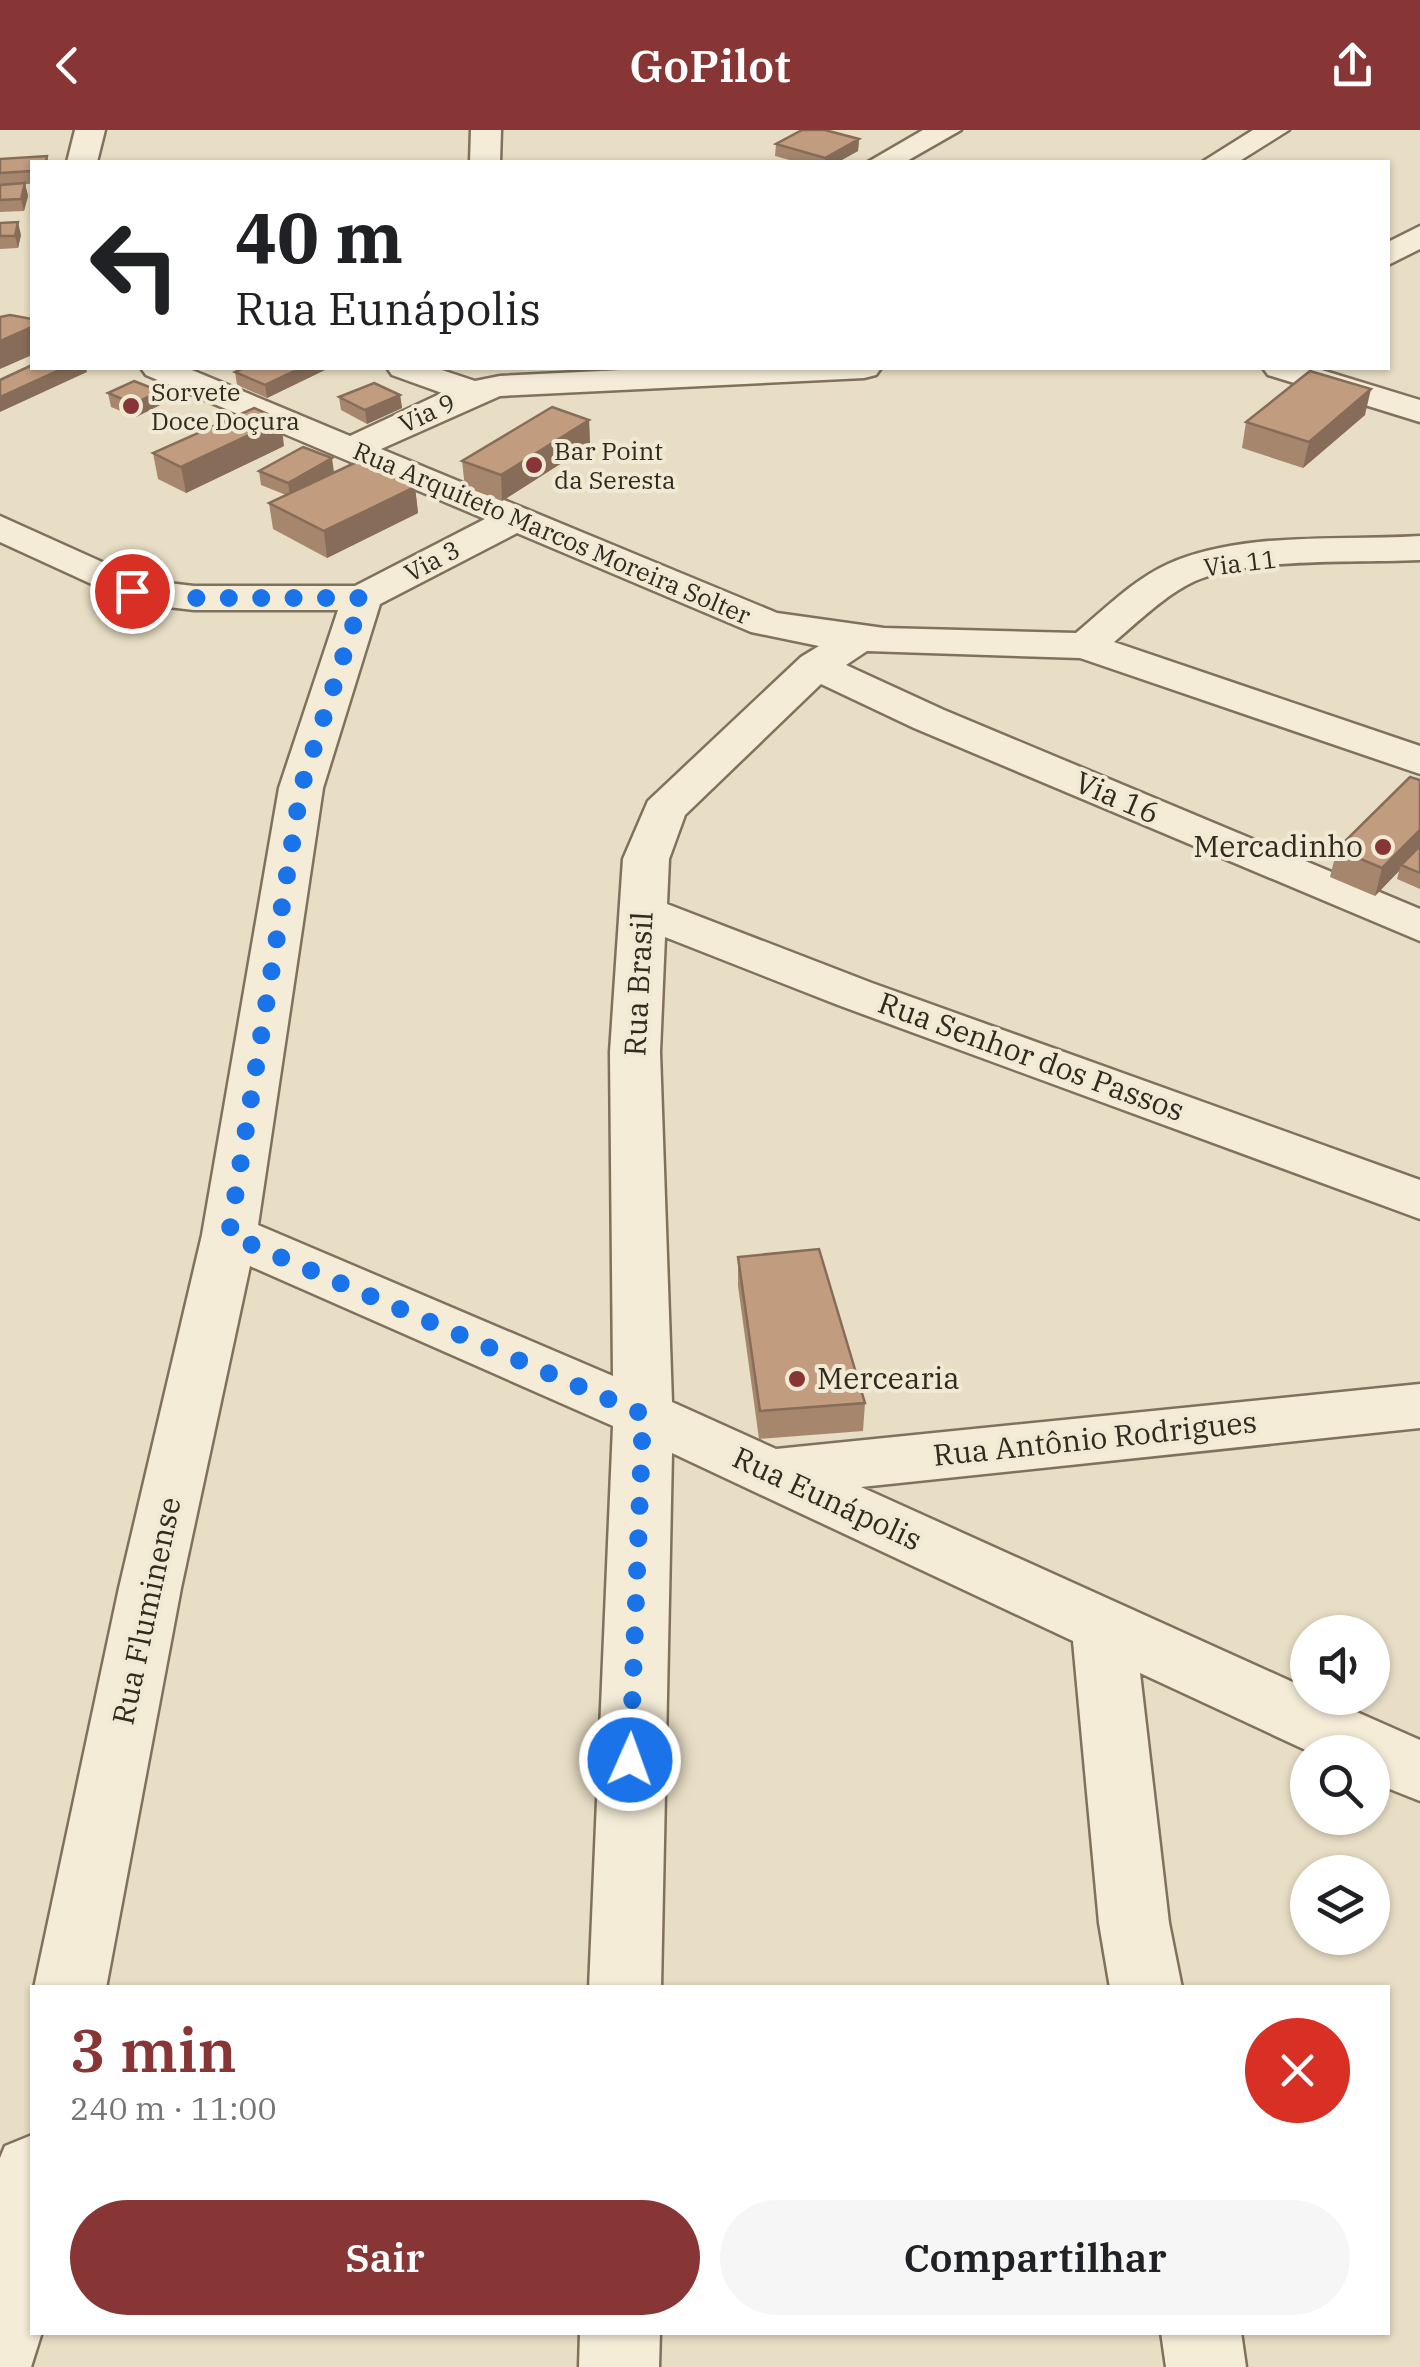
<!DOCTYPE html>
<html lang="pt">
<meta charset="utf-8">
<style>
:root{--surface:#fff;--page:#f6f6f6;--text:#202124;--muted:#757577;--accent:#883635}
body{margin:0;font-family:"IBM Plex Serif",serif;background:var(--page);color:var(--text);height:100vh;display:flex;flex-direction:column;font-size:38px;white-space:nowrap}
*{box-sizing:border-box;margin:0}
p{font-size:32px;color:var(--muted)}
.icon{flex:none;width:55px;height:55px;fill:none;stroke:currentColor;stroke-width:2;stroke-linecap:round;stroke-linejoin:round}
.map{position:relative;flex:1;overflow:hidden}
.drawer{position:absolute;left:30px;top:1855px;width:1360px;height:350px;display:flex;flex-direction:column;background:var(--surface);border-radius:0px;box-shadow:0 2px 8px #0004}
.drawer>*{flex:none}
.top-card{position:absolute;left:30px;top:30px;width:1360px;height:210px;border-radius:0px;box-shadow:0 2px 8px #0004;background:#fff;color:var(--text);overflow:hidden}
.tools{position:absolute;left:1290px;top:1485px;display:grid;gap:20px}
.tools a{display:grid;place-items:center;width:100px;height:100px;border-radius:50%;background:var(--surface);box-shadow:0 2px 8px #0004;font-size:50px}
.pin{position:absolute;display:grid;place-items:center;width:85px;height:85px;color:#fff;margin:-42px;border:5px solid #fff;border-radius:50%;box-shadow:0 2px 10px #0007}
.me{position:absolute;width:110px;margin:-55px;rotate:2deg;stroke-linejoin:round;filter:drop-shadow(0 0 8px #0008)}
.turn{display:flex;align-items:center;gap:35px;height:210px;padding:0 40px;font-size:45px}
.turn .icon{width:130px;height:130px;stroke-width:2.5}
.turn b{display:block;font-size:70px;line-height:85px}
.round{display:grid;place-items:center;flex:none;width:105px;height:105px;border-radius:52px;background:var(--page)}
.summary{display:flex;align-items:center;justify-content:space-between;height:170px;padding:0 40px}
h1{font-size:60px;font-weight:600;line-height:75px;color:var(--accent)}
.cta{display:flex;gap:20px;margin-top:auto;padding:20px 40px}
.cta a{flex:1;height:115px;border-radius:60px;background:var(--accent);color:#fff;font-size:40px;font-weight:600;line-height:115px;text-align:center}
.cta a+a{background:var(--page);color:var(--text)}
header{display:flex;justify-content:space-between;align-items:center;height:130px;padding:0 40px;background:var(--accent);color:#fff;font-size:45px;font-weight:600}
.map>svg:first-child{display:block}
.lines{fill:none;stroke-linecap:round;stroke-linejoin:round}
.minor-casing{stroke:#80715d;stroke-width:5}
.minor{fill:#f4ecd7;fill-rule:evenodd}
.wall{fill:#a6866d}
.shaded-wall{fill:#876d59}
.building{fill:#c19c7f;stroke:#876d59;stroke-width:2.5}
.route{stroke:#1a73e8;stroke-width:18;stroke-dasharray:0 32.4}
.poi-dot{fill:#883635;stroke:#f0e9d3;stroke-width:4}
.labels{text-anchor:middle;stroke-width:8;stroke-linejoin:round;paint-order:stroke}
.far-poi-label{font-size:25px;fill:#32291f;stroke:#f0e9d3;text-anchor:start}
.far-street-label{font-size:25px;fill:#32291f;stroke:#f0e9d3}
.street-label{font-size:30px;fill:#32291f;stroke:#f0e9d3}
.poi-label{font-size:30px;fill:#32291f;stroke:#f0e9d3;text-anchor:end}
</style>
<header><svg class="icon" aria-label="back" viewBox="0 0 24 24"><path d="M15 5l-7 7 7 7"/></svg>GoPilot<svg class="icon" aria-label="share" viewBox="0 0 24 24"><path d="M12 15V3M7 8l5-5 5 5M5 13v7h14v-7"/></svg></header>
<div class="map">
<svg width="1420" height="2237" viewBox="0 0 1420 2237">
<rect width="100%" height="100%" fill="#e8dec5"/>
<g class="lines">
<g class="minor-casing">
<path id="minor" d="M75,0H105L97,32H67Z
M471,0H501L500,32H470Z
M923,0H961L905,32H868Z
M1253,0H1289L1238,32H1202Z
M1420,96V119L1388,135V112Z
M141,238H187L350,306L442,263L392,245L387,238H436L475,251L500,246L663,238H881L876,245L864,248L500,266L381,319L777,483L884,498L1076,503C1105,479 1133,450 1168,434C1243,401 1340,411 1420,406V430C1358,433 1249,427 1195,451C1165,465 1139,491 1114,512L1420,616V644L1080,528L867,521L846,535L944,580L1420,779V811L914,598L821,554L685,685L669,729L667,774L872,853L1420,1050V1089L838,875L665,807L660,922L672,1272L776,1319L1420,1254V1298L861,1357L1308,1559V1568H1325L1420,1610V1671L1372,1652V1622H1310L1140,1543L1169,1793L1182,1858H1110L1099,1793L1073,1511L672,1323L661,1858H589L613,1296L250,1136L181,1458L106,1858H34L119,1458L202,1105L279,658L338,480H194L133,473L0,412V386L142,450L194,456H355L485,389L146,245ZM517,403L751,502L819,516L801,527L648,671L623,729L610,922L613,1246L258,1095L323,658L380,474Z
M1263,238H1315L1420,270V292L1268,245Z
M32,2005V2202H42L31,2237H0V2028L5,2016Z
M580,2202H660L659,2237H579Z
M1161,2202H1241L1246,2237H1166Z"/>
</g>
<use href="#minor" class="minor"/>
</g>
<path class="wall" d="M859,9L858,21L838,32H797L775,26L776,14Z
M47,26L48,32H32V54H25L28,66L24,81L0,82V29Z
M0,93L21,105L18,118L0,119Z
M244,238H329L267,268L237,255L235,242Z
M159,261L162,274L136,287L111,277L108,263Z
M400,265L402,278L367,294L341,280L339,267Z
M1365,285L1303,338L1242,318L1246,292Z
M589,290L590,315L502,371L465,357L462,331Z
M284,316L186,363L158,349L153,323Z
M259,341L334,342L323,347L415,357L418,383L327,428L273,399L269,373L286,365L261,355Z
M1420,650V759L1397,749L1399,741L1375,766L1330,747L1337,719Z
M738,1127L865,1273L863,1301L759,1309L738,1156Z"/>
<path class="shaded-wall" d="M859,9L858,21L838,32H825V28Z
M25,53L28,66L24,81L21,69Z
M18,92L21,105L18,118L15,106Z
M32,197V225L0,239V211Z
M64,238H86L87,242L0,282V267Z
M301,238H329L267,268L265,255Z
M1371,259L1365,285L1303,338L1309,312Z
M159,261L162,274L136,287L134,274Z
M400,265L402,278L367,294L365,280Z
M281,290L284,316L186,363L181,337Z
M589,290L590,315L502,371L501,345Z
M332,328L334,342L290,366L288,353Z
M415,357L418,383L327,428L324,401Z
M1420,700V720L1401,735L1399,741L1375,766L1382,738Z"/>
<path class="building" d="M802,0H825L859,9L825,28L776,14Z
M47,26L46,32H32V41L0,43V29Z
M25,53L21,69L0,70V55Z
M18,92L15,106H0V93Z
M10,185L32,189V197L0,211V187Z
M32,235V238H64L0,267V250Z
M244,238H301L265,255L235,242Z
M1310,241L1371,259L1309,312L1246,292Z
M134,251L159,261L134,274L108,263Z
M374,253L400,265L365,280L339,267Z
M552,277L589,290L501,345L462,331Z
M254,278L281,290L181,337L153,323Z
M303,317L332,328L288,353L259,341Z
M361,330L415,357L324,401L269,373Z
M1410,647L1420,650V700L1382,738L1337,719Z
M1420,716V743L1401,735Z
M819,1119L865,1273L760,1281L738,1127Z"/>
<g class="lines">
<path class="route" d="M132,461L194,468H362L301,658L229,1105L643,1284L630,1630"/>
</g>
<g class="poi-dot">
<circle cx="131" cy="276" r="10"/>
<circle cx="534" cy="335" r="10"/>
<circle cx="1383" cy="717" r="10"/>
<circle cx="797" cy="1249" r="10"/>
</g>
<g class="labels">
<g class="far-poi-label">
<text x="151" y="271">Sorvete<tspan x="151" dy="29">Doce Doçura</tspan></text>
<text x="554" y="330">Bar Point<tspan x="554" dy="29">da Seresta</tspan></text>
</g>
<g class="far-street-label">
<text transform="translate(427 283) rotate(-25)" y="9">Via 9</text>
<text transform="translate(552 403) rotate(23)" y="9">Rua Arquiteto Marcos Moreira Solter</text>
<text transform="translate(432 431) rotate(-28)" y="9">Via 3</text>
<text transform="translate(1240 433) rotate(-7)" y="9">Via 11</text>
</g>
<g class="street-label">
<text transform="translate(1117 668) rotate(23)" y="10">Via 16</text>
<text transform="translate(639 854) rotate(-87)" y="10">Rua Brasil</text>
<text transform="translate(1031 927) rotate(20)" y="10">Rua Senhor dos Passos</text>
<text transform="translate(1095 1309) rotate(-6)" y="10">Rua Antônio Rodrigues</text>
<text transform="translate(827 1369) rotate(25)" y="10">Rua Eunápolis</text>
<text transform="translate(147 1481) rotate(-78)" y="10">Rua Fluminense</text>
</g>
<g class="poi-label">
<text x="1363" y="727">Mercadinho</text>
<text x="817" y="1259" text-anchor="start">Mercearia</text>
</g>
</g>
</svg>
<div class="tools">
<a><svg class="icon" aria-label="sound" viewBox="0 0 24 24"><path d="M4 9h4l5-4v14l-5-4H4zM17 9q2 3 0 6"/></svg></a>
<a><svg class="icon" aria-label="search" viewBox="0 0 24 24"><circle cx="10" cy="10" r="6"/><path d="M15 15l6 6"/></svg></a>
<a><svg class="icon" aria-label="layers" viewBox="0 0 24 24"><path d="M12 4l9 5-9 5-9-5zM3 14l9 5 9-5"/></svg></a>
</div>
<div class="pin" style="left:132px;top:461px;background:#d93025"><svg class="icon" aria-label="arrive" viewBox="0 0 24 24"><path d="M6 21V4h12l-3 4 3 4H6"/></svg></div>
<svg class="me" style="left:630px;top:1630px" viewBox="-20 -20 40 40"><circle r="17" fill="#1a73e8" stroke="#fff" stroke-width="3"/><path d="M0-11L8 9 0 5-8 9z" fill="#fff"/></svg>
<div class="top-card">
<div class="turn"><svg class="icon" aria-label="left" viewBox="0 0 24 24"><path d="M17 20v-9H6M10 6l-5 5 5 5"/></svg><div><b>40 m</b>Rua Eunápolis</div></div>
</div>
<section class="drawer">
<div class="summary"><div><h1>3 min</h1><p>240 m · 11:00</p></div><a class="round" style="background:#d93025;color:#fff"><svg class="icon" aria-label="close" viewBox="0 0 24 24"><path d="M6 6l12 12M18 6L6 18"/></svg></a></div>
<div class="cta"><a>Sair</a><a>Compartilhar</a></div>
</section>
</div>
